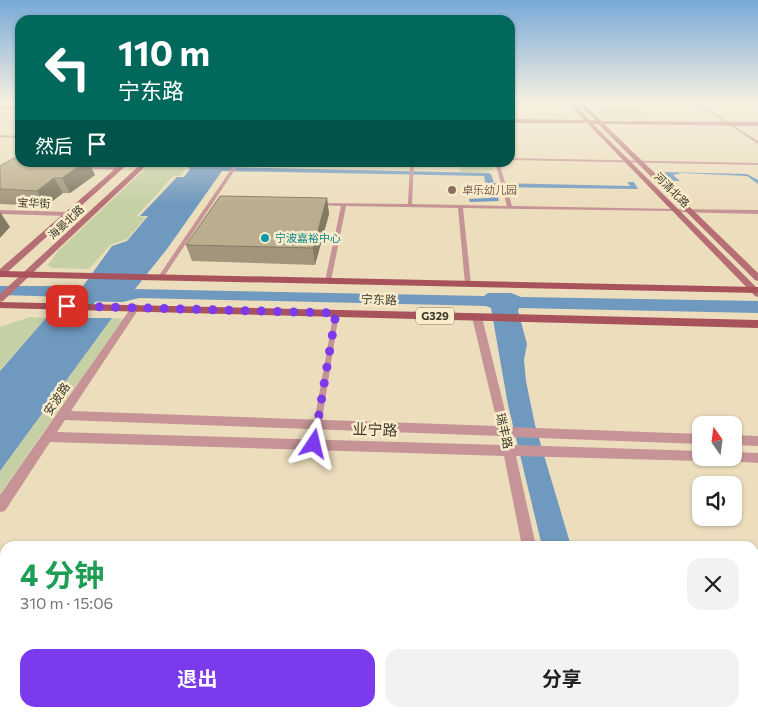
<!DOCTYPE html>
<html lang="zh">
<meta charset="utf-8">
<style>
:root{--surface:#fff;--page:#f2f2f2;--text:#202124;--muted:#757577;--accent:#7c3aed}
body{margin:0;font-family:Commissioner,"Noto Sans SC",sans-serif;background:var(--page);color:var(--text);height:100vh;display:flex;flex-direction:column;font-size:19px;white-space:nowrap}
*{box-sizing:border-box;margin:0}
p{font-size:16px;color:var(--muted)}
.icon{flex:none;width:28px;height:28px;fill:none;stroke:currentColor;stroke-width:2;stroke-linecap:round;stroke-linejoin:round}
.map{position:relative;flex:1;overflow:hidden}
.sheet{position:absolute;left:0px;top:541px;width:759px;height:176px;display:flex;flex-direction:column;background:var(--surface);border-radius:15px 15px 0 0;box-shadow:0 1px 4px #0004}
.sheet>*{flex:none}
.guide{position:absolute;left:15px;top:15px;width:500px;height:152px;border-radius:15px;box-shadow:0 1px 4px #0004;background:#00695c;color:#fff;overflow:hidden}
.needle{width:32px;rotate:346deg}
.buttons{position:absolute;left:692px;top:416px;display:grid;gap:10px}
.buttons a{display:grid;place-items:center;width:50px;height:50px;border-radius:10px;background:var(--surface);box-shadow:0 1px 4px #0004;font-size:25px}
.pin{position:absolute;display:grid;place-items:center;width:42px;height:42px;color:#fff;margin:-21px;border-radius:10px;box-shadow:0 2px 8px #0006}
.me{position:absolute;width:55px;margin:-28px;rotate:10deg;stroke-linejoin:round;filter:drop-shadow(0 0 4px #0008)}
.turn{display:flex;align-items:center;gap:18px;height:105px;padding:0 20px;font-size:22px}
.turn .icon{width:65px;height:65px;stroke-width:2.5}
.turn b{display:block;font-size:35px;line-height:42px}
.then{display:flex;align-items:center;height:48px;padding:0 20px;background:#0003;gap:10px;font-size:19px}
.round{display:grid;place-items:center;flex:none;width:52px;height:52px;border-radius:15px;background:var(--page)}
.summary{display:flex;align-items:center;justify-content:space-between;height:85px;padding:0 20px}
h1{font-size:30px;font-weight:700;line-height:38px;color:#1e9e55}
.primary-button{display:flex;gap:10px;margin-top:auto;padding:10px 20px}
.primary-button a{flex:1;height:58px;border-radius:15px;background:var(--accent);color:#fff;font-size:20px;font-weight:700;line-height:58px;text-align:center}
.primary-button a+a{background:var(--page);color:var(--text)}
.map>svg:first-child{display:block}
.green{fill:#c5d0a4}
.water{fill:#7099bf}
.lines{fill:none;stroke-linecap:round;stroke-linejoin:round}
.canal{fill:#7099bf;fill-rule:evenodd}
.minor{fill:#c69497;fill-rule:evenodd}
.tertiary{fill:#c69497;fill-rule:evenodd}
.secondary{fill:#b56e74;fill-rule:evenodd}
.primary{fill:#a8525b;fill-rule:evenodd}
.wall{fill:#a1967b}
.shaded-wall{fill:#837a64}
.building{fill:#bbae8f;stroke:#837a64}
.route{stroke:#7c3aed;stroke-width:9;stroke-dasharray:0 16.2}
.education-dot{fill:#8d6e63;stroke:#f9ecca;stroke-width:2}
.culture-dot{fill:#0f9aa8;stroke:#f9ecca;stroke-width:2}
.labels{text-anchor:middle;stroke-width:5;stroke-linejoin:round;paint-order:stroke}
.far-education-label{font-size:11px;fill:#785e54;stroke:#f9ecca;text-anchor:start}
.far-street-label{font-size:11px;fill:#3e392c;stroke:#f9ecca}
.far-culture-label{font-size:11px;fill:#0d838f;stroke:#f9ecca;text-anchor:start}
.shield{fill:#f9ecca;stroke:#766f5b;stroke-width:1}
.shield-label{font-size:11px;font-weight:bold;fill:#3e392c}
.street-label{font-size:12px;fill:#3e392c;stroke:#f9ecca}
.near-street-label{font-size:15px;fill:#3e392c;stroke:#f9ecca}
</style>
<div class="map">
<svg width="758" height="717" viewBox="0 0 758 717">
<rect width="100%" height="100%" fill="#ecdebd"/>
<path class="green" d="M593,103H635L647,114L634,117L612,115L613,117H607Z
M151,163H189L184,168H187L180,176H173L137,216L146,217L127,239L110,245L89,269L52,268L48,265L58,251Z
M458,163H490L493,169L486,172H461Z
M30,317L46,318L0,370V327Z
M112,318L123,319L0,494V471Z"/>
<path class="water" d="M227,162L225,167L488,173L491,174L494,183L630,186L627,182H634L638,189L495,187L499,201L470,202L469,199L489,198L484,176L222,171L167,249L135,289L484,296L488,293H511L521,297L758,301V313L519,308L518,311L527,344L524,360L526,381L535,425L571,546H542L508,405L491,308L486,306L446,305L139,298L123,302L71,301L72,298L69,297L0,295V286H83L112,246L127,241L148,216H140L177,177H184L190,169L187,168L192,163Z
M661,172L747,174L758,180V184L747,176L681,173L673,175L680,181H671Z
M46,318H112L0,471V371Z"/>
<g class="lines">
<path class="canal" d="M100,289L104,292L103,294L70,329H64L62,327L64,325L97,290Z"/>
<path class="minor" d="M695,103H699L758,141V144Z
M510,158L758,163V165L510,160Z
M236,162H240L163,278H159L158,277Z
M410,162H414L412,204L507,206L495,162H499L512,206L676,209L678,210L676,211L463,208L471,284L468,286L465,284L458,208L346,206L331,281L328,283L326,282L325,281L341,206L319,205L317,204V203L408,204Z
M334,311H336L339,313L318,445L317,448L314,449L311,448L310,445Z"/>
<path class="tertiary" d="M5,111V113L0,114V112Z
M0,135L20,136V138L0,137Z
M79,165L120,166L123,168L120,170L77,168V166Z
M674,209L758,210V214L676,212L673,210Z
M0,210L68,212L71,214L68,216L0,214Z
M136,304L140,307L71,411L498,426L472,317L477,314L482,317L509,427L701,434V444L512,437L514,445L701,451V458H706L701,461L516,456L536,546H522L504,456L50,442L5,511L0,512V495L133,305ZM65,420L500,436L502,445L57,432Z
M734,435L758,436V446L734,445Z
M734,452L758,453V463L730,461L728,458H734Z
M554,712H572L573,717H555Z"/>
<path class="secondary" d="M568,103H573L590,120H595L578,103H583L601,121L758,122V126L604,124L758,273V281L755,280L598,124H593L758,289V297L755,296L587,123H510V119L584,120Z
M0,107L20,108V110L0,109Z
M123,162H130L3,276L0,277V269Z
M143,162H150L3,301L0,302V294Z"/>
<path class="primary" d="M0,271L758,287V293L0,277Z
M0,302L758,320V328L0,308Z"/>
</g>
<path class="wall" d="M0,166L95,175L70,193H63L46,206L0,204Z
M327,198L329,214L315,265L192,261L186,245Z"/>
<path class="shaded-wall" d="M85,162H89L95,175L70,193L62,178Z
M54,178L63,193L46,206L37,191Z
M327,198L329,214L315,265L313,248Z
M0,212L10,227L0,238Z"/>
<path class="building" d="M14,158H20V162H85L62,178H54L37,191L0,189V166Z
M220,196L327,198L313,248L186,245Z"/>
<linearGradient id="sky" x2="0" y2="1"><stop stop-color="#78a9d8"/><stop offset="0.5" stop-color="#f6f0e1"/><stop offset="1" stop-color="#f6f0e1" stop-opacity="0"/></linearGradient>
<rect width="758" height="204" fill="url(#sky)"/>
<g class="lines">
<path class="route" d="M67,306L336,313L314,444"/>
</g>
<circle class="education-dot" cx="452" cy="190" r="5"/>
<circle class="culture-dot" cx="265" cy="238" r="5"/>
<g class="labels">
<g class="far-education-label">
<text x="462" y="194">卓乐幼儿园</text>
</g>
<g class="far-street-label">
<text transform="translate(672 190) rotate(45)" y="4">河清北路</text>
<text transform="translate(34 203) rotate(2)" y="4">宝华街</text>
<text transform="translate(66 222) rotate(-43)" y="4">海晏北路</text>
</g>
<g class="far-culture-label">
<text x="275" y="242">宁波嘉裕中心</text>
</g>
<rect class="shield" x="416" y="307.5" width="38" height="17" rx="4"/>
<g class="shield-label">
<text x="435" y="320">G329</text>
</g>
<g class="street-label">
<text transform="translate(379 300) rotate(2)" y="4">宁东路</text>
<text transform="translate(57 399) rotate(-56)" y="4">安波路</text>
<text transform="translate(504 431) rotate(77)" y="4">瑞丰路</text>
</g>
<g class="near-street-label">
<text transform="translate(375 430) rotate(2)" y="5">业宁路</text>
</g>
</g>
</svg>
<div class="buttons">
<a><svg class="needle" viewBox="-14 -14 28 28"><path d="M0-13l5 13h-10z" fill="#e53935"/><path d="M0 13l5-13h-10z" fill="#757577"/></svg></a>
<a><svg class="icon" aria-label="sound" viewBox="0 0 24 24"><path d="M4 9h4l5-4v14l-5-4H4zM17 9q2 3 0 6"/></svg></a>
</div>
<div class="pin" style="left:67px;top:306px;background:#d93025"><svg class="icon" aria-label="arrive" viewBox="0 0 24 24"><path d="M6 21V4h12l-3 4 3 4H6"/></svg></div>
<svg class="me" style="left:314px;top:444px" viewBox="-20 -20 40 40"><path d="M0-17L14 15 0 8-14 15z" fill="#7c3aed" stroke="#fff" stroke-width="4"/></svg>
<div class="guide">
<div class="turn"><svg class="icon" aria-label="left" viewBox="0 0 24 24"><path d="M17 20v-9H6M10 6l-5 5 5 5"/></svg><div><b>110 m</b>宁东路</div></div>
<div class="then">然后<svg class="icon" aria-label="arrive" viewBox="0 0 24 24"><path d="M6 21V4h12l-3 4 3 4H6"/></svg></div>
</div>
<section class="sheet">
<div class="summary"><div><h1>4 分钟</h1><p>310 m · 15:06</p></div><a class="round"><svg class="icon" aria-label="close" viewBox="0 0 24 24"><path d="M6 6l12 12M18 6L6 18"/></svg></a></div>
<div class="primary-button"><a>退出</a><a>分享</a></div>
</section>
</div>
